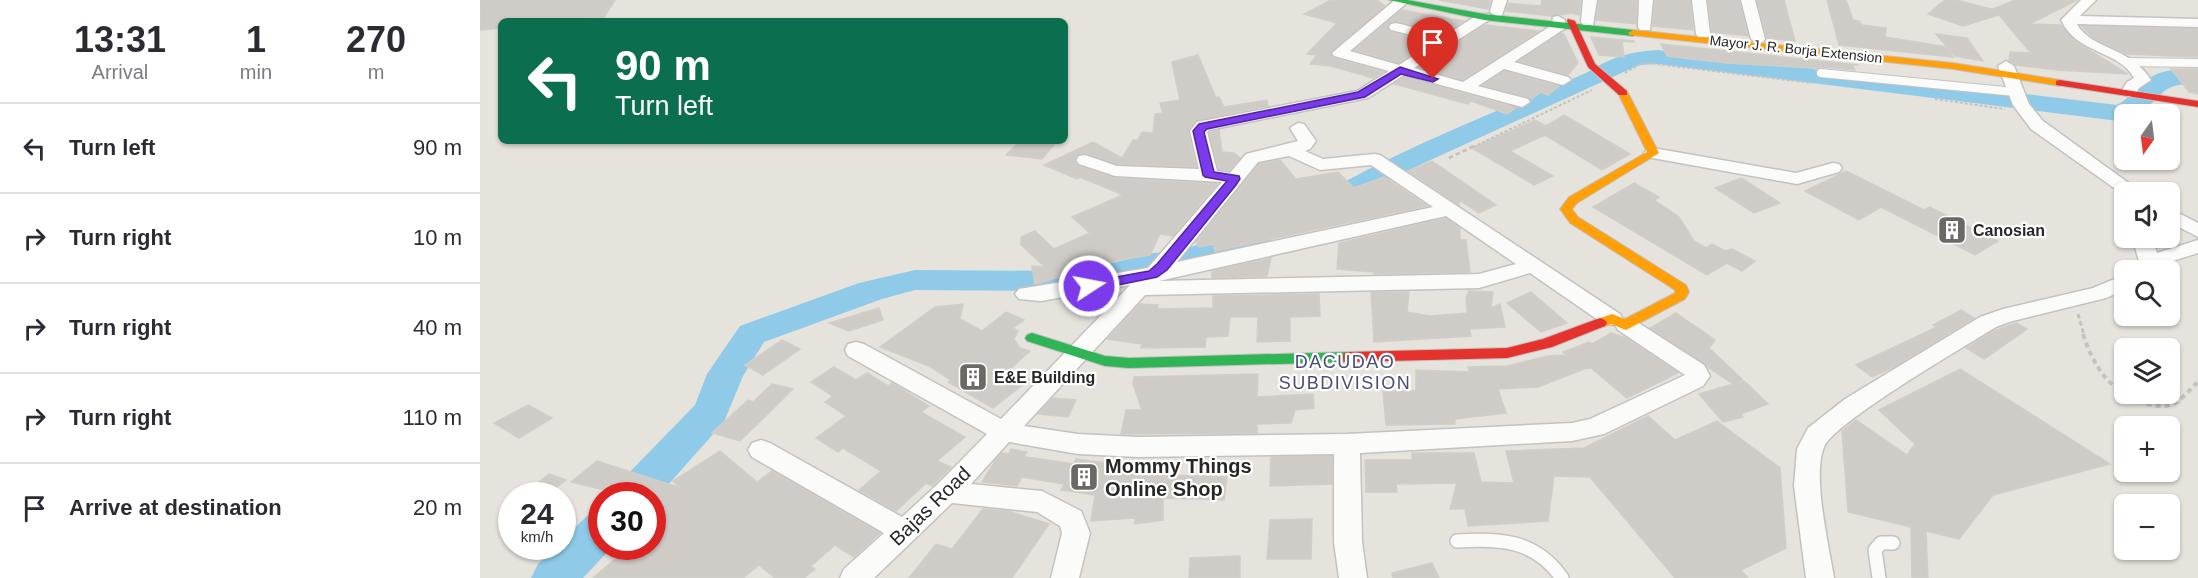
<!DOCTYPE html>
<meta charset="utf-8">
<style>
:root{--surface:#fff;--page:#f7f7f7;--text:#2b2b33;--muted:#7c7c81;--line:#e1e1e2}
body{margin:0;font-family:Arial,sans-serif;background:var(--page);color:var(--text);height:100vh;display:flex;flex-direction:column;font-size:22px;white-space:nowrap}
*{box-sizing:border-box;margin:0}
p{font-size:20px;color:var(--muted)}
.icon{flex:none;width:33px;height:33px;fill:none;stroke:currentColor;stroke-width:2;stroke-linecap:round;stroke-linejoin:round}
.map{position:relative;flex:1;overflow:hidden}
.details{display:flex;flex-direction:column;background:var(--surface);width:480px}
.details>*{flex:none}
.hud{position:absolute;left:18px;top:18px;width:570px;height:126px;border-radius:9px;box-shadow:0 2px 4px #0004;background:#0b6e4f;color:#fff;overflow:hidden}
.needle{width:39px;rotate:194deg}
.tools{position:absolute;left:1634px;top:104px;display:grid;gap:12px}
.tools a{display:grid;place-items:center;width:66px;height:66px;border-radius:9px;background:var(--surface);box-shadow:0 2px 4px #0004;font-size:30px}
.speed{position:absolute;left:18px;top:482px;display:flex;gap:12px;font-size:30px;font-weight:700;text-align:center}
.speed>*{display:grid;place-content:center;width:78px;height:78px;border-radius:50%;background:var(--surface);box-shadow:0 2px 4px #0004;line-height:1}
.speed small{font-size:15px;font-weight:400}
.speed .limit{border:9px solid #d22;background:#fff;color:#111}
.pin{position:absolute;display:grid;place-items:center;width:51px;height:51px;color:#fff;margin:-62px -26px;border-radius:50% 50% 50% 0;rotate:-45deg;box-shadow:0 0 6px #0007}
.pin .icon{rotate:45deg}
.me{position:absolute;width:66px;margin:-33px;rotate:79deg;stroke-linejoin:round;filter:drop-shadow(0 0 4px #0008)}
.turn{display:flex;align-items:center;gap:21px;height:126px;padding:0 18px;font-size:27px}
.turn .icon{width:78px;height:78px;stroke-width:2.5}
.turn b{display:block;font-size:42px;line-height:51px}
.eta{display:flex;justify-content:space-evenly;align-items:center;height:102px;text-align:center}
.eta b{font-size:36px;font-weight:700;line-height:42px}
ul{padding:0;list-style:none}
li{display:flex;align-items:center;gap:18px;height:90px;padding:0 18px;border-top:2px solid var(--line)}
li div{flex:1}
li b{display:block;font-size:22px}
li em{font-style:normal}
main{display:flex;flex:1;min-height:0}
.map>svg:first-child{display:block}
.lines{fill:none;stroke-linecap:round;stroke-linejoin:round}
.river{fill:#8fcae8;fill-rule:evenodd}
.building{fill:#cfccc7;stroke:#d1cec8;stroke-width:1.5}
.lane-far1-casing{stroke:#c3c2c2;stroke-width:10}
.lane-casing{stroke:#c3c2c2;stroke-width:16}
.street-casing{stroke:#c3c2c2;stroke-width:3}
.fast-casing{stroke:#c3c2c2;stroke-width:2}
.slow-casing{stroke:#c3c2c2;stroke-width:2}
.jam-casing{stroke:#c3c2c2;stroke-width:2}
.path-far2{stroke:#c4c3c2;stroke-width:2;stroke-dasharray:3 2;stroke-linecap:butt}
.path-far1{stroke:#c4c3c2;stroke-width:3;stroke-dasharray:4.5 3;stroke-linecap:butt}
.path{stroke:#c4c3c2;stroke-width:4;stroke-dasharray:5 4;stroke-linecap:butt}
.lane-far1{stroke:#fbfbfa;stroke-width:8}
.lane{stroke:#fbfbfa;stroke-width:13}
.street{fill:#fbfbfa;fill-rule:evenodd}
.fast{fill:#30b455;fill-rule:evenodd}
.slow{fill:#ff9f0a;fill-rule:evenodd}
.jam{fill:#e5322d;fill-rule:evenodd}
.route{fill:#7c3aed;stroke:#51269a;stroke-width:1.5}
.labels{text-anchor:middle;stroke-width:4.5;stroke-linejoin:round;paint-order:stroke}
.far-street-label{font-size:14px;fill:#272727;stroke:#fff}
.poi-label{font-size:16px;font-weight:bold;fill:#272727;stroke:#fff;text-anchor:start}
.neighbourhood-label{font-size:18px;letter-spacing:1.5px;fill:#484d77;stroke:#fff}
.near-poi-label{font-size:20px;font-weight:bold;fill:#272727;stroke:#fff;text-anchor:start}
.near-street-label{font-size:20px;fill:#272727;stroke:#fff}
</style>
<main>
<section class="details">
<div class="eta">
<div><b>13:31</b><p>Arrival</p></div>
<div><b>1</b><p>min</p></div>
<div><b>270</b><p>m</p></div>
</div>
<ul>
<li><svg class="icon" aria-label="left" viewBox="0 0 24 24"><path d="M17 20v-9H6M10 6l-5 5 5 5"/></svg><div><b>Turn left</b></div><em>90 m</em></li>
<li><svg class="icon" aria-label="right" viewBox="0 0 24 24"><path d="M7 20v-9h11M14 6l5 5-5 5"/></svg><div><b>Turn right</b></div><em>10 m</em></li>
<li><svg class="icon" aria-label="right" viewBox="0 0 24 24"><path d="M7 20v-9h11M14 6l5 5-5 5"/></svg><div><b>Turn right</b></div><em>40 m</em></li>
<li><svg class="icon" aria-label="right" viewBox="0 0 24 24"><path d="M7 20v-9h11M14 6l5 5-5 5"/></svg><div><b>Turn right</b></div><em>110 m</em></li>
<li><svg class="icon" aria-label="arrive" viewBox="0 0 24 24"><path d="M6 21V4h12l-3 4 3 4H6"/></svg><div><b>Arrive at destination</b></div><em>20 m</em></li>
</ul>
</section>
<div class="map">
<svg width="1718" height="578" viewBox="0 0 1718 578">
<rect width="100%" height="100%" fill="#e6e3dc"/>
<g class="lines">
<path class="river" d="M1178,50L1637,105C1648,99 1654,91 1663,83C1678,69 1698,69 1718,70V84C1682,83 1686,92 1661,113L1644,114V119L1638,121L1178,64L1159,65L944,163L892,188L846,217L835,220L824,217L820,211L824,205C913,151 1011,114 1106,73C1129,58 1151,51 1178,50Z
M777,228L788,230L792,237L788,244L697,272L673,273L599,291L435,290L402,299L284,342L263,376L244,422L172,503V495H133L139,483L215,405L227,374L260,326L379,283L435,270L599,271L673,253L693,252Z
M122,511V546H133L103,578H51L58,564L76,546H82V540L107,516Z"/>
</g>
<path class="building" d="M0,0H135L124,17L85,21H21V28L0,30Z
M851,0H897L905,6L850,53L853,58L903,72L893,78L851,66L830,64L837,55L827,54L857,23L824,14Z
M959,0H1008L1010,1L1008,9Z
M1062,0H1101L1099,15L1092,13L1071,16L1026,11L1028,3L1061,6Z
M1119,0H1157L1156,24L1116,20Z
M1175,0H1210L1213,30L1173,26Z
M1228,0H1259L1268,36L1232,32Z
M1277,0H1304L1315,41L1287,38Z
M1347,0H1366L1373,20L1379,21L1382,25L1406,28L1405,37L1467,47L1473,57L1359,45Z
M1465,0H1476L1515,10L1513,9L1535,0H1597L1550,24L1581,25L1596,42L1648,74L1577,70L1536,65L1529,60L1530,52L1551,53L1519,15L1483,26L1448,14Z
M922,10L983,21L966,33L917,21L911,22L907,26L910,32L950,42L919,63L875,50Z
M1005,25L1059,31L983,80L939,67Z
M1602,26L1718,29V57L1646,54L1612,37Z
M1081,33L1084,34L1098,63L1088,75L1039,61Z
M1456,34L1487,38L1503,61L1475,56Z
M1111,37L1154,41V42L1142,41L1144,57L1119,55Z
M1181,44L1379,65H1373L1375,70L1342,67L1336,70L1334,68L1246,63L1187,56Z
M718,55L736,98L739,97L744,107L787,100L788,106L715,121L708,132L716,167L637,164L605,153L597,155L594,160L598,166L635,178L737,184L693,236L680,234L670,255L638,260L555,284L552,266L565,267L541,245V237L555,231L574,249L610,233L592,217L643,195L600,177L597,179L564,165L613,142L642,158L653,140H658L662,132L673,133L675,114L683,113L680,103L700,100L692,62Z
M1691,69H1718V94L1709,92Z
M1024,71L1079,86L1068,95L1061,92L1051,99L1003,85Z
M924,77L1036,108L1027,114L991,101L988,104L973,100L914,84Z
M1084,115L1150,154L1122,170L1065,135L1030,151L1073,176L1054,185L992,148L1055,120L1066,126Z
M739,130L742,152L754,153L760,158L749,171L739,169L729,133Z
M540,141H577L562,159L526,155Z
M800,160L816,179L858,172L874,188L904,177L947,206L735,251L734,244L719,247L716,242L779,164Z
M952,161L1016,205L999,213L979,200V205L928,171Z
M1366,171L1444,210L1450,207L1518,241L1495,255L1401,207L1379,220L1325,191Z
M1261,178L1300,203L1274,213L1235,188Z
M1154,183L1179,197L1174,200L1199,217L1214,241L1226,248L1232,244L1245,251L1252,249L1275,261L1262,271L1247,263L1227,275L1113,207Z
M966,218L980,228V240H986L990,272L894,274V272L857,269L859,243Z
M791,258L787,276L732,278V271Z
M989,291L1013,292L1011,308L1020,304L1025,327L989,329L991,336L894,342L891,292H929L927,312L950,316L987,313L986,298Z
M1051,292L1087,323L1061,332L1027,303Z
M839,294L840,316L810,317V341L777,342L778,317H750L748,336L726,337L725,347L661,348L662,344L627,339L660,304L678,305L677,309L733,308V296Z
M483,304L480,319L502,331L526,312L544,320L533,328L538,331L534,339L540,348L550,351L530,369L549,380L513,408L468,382L471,380L449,366L400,347L455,307Z
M399,308L403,320L369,331L349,323Z
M1481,310L1494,318L1416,366L1392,377L1376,365L1457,327L1453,325Z
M1196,313L1235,340L1229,348L1262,379L1259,383L1264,381L1288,404L1261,414L1263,417L1243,422L1219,394L1253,384L1170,328Z
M1536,323L1547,329L1504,359L1486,348L1514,331Z
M1131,333L1146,338L1198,373L1147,398L1111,368L1104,369L1058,387L1018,389L1026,413L975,419V424L906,425L903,391H936V370L990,372L988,367L1027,366L1068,356L1087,355L1083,352L1109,342L1112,344Z
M302,340L320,349L283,375L265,365Z
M354,367L376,380L387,373L408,386L412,383L449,406L441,412L485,437L457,461L471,467L452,486L446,483L416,511L379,490L401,471L363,448L358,452L336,438L366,416L345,402L353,396L331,382Z
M1480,369L1630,464L1513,495L1479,539L1446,531L1448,578H1432L1431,527L1368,512L1362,431L1376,420L1427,455L1435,444L1399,410Z
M778,374L777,397L833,394L834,408L815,410L811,423L777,424V433L641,434L646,410H662L653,384L654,377Z
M292,384L313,389L260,441L232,433L268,400L273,402Z
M573,398L596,400L588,417L558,414Z
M48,405L72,418L39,438L14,423Z
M1168,416L1195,440L1237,421L1300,468L1306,548L1261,570L1268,578H1195L1110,477L1074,476L1068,521L988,526L985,509H970L977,483L916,484L917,492H886L885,460H932V453H994L1001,482L1034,483L1026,451L1104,448Z
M531,449L547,452L544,456L547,457L594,464L596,459L627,463L626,466H685L684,475L747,477L744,500L683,498V520L655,524V518L611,521L615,495L581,490L584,484L542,477L537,486L502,482L515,461L522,453L529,454Z
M240,451L277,482L292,471L400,533L374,557L355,545L331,566L335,569L324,578H295L279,565L263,578H113L150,546H172V495H147L91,482L117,461L201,488L193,481Z
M852,456V484L790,486L791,457Z
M69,474L86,480L66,495H43Z
M503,509L528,511L569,524L532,578H429L456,544L472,549Z
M832,519L831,559H787L790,520Z
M760,556V578H709L710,558Z
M952,563L959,578H913L912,573Z"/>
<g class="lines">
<g class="lane-far1-casing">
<path id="lane-far1" d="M1646,62L1718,63
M1341,73L1535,92"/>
</g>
<g class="lane-casing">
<path id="lane" d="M977,541C1019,538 1056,540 1082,578
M1399,578L1395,550L1401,543H1413"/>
</g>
<g class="street-casing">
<path id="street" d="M915,0L928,2L870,51L919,65L956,41L911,30L909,27L911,24L916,23L966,35L999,14H1009L1011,17L1009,20L934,68L983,82L1063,31L1072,25L1073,17L1078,16L1085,20L1084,29L1034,62L1088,77L1091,80L1083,85L1024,69L998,86L1048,99L1050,102L1042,107L924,75L888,98L729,130L727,132L737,171L750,173L766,154L818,141L810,128L818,123L824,124L836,141L830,149L825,151L843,159L894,154L900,155L1140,314L1143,319L1154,320L1224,365L1230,376L1223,386L1124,434L1092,441L880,453L882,542L887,578H859L854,542V454L658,457L598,454L529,442L491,484L562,491L601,511L610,533L599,578H571L582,533L580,526L557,512L472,503L394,578H360L364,569L404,533L272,457L268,450L272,443L281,440L290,443L422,517L458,484L507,434L368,356L365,350L368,344L376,342L384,344L521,419L650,285L561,301L539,299L535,294L539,289L668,268L742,182L635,176L599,164L596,160L599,156L605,155L637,166L719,169L710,131L717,122L877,91L909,71L854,56L852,53ZM809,156L840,170L891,165L953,207L697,262L778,162ZM966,216L1036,264L999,274L679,281ZM1050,273L1124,324L1135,325L1138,330L1205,375L1110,419L1092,423L867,434L658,437L598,434L544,426L665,295L999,288Z
M1013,0H1027L1022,15L1017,16L1010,12Z
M1103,0H1117L1113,25H1103L1101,22Z
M1159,0H1173L1170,30H1160L1158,27Z
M1212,0H1226L1230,34L1228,37H1218L1216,34Z
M1261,0H1275L1285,39L1283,42L1278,43L1271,39Z
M1601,0H1616L1600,16L1718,19V27L1597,24C1610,49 1651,47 1671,80L1659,88L1655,95L1649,97L1641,92L1647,82L1654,78C1638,49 1597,55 1581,20Z
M1526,61L1534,66L1549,104L1563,121L1661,192H1644V195L1551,129L1533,105L1518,66Z
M1173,148L1316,173L1353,163L1359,164L1362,168L1359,172L1317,184L1167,157L1164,153L1167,149Z
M1689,208L1718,223V237L1689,222Z
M1652,237H1672L1677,253L1718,240V253L1677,266L1673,270H1651L1659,261Z
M1644,275V290L1626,298L1529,322L1516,327C1487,345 1353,423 1344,447C1332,477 1349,545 1354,578H1326L1314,486L1317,449L1328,428L1365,399L1500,317L1523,309L1613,288Z"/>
</g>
<g class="fast-casing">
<path id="fast" d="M909,0H927L1004,14L1153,30L1158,33L1153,36L1004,20Z
M552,333L625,356L649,358L869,352L874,353L876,357L874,361L869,362L649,368L625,366L547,341L545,338L547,335Z"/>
</g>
<g class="slow-casing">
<path id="slow" d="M1153,30L1473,63L1580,80L1585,83L1580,86L1473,69L1150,35L1148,33Z
M1143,90L1148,93L1179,153L1097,203L1092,209L1098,217L1206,285L1209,292L1205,299L1146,330L1131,324L1120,328L1113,323L1115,320L1132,314L1145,319L1195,293V290L1090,223L1080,209L1089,197L1167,152L1138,93Z"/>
</g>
<g class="jam-casing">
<path id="jam" d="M1088,19L1095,21L1115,64L1147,91V95H1139L1108,67L1087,21Z
M1580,80L1718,101V107L1576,85V81Z
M1120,318L1125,320L1127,323L1125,326L1072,347L1027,358L869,362L864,361L862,357L864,353L869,352L1027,348L1063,339Z"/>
</g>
<path class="path-far2" d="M1145,73L1160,64L1168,63L1332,83
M1455,99L1525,109
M993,147L1112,90"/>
<path class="path-far1" d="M969,158L996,145
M1598,314L1604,335"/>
<path class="path" d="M1603,334C1613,365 1629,391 1662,402C1670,405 1680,408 1689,405C1701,402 1709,390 1718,382"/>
<use href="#lane-far1" class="lane-far1"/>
<use href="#lane" class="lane"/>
<use href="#street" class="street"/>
<use href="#fast" class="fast"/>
<use href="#slow" class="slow"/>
<use href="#jam" class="jam"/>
</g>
<path class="route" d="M920,67L958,79L953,82L921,74L885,97L727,129L724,132L734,172L759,176L760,179L756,185L687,270L677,277L609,291L604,290L602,286L604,283L669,271L677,264L747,181L725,177L723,175L713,131L719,124L878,92Z"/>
<defs>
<g id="building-square" transform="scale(1.5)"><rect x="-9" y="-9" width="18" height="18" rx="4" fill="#6a6966" stroke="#fff"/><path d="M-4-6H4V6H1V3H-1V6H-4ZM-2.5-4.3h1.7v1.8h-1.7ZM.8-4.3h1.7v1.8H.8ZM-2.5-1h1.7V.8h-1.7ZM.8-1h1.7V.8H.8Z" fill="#fff"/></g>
</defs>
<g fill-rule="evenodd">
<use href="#building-square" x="1472" y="230"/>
<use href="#building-square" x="493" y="377"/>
<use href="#building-square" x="604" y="477"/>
</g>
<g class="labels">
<g class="far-street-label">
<text transform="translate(1316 49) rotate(6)" y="5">Mayor J. R. Borja Extension</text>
</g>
<g class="poi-label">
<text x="1493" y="236">Canosian</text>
<text x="514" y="383">E&amp;E Building</text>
</g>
<g class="neighbourhood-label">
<text x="865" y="368">DACUDAO<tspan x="865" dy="21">SUBDIVISION</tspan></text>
</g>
<g class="near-poi-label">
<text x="625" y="473">Mommy Things<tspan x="625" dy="23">Online Shop</tspan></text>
</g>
<g class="near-street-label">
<text transform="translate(450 506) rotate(-44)" y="7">Bajas Road</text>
</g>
</g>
</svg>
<div class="tools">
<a><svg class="needle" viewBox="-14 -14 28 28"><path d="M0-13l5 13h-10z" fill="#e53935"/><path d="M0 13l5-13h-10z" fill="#7c7c81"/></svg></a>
<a><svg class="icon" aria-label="sound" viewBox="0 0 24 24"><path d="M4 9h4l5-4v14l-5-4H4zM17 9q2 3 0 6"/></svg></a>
<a><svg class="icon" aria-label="search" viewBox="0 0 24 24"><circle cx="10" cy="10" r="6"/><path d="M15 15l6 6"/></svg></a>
<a><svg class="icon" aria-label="layers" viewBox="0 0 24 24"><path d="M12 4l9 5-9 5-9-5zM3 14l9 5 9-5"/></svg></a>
<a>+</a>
<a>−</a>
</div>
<div class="speed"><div>24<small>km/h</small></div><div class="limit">30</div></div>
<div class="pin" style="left:953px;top:79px;background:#d93025"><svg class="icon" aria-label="arrive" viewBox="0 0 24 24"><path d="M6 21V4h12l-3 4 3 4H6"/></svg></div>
<svg class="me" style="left:609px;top:286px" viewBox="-20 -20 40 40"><circle r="17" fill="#7c3aed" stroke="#fff" stroke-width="3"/><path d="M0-11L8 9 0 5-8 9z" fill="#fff"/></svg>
<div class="hud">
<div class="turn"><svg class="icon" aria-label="left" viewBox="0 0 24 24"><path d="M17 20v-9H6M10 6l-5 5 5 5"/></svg><div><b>90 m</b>Turn left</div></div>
</div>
</div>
</main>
